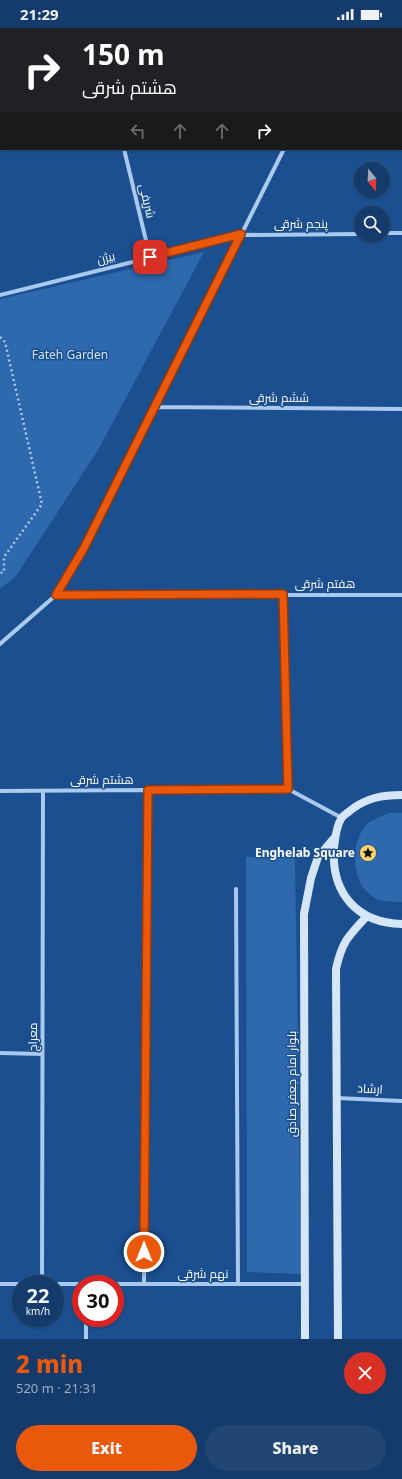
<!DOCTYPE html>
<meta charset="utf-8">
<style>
:root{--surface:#143b6b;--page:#214673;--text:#f1f3f6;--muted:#9dadc1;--line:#33557e;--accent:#ea580c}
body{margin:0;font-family:"Noto Sans",Cairo,sans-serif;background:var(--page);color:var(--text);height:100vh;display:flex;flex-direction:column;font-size:15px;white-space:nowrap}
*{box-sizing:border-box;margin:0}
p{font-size:13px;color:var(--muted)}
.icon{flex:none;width:22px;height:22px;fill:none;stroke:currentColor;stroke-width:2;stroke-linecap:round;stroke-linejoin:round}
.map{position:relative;height:1311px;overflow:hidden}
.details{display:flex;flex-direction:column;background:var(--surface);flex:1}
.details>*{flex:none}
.guide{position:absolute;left:0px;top:0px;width:402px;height:122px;box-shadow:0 1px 3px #0004,0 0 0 1px var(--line);background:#202124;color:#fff;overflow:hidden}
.needle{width:26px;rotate:162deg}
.buttons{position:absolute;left:354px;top:134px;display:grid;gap:8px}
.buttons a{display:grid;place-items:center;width:36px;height:36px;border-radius:50%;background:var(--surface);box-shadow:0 1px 3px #0004,0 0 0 1px var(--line);font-size:20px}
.speed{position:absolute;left:12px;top:1247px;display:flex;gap:8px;font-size:20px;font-weight:700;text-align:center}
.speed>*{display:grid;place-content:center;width:52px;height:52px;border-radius:50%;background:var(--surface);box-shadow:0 1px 3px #0004,0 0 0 1px var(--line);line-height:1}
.speed small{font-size:10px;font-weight:400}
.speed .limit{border:6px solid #d22;background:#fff;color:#111}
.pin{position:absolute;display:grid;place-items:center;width:34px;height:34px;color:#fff;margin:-17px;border-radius:8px;box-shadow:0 2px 6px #0006}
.me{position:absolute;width:44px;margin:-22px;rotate:0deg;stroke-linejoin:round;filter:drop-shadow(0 0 3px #0008)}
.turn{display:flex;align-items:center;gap:14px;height:84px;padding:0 16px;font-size:18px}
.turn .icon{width:52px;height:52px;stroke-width:2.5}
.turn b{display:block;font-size:28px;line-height:34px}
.lanes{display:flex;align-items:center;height:38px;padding:0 16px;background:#0003;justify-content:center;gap:20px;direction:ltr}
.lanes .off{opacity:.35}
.round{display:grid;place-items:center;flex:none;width:42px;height:42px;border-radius:21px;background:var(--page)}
.summary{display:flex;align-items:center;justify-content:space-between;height:68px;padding:0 16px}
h1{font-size:24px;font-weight:800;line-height:30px;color:var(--accent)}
.button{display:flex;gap:8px;margin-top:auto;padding:8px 16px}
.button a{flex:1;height:46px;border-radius:24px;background:var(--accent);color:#fff;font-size:16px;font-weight:800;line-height:46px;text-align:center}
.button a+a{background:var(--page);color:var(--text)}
.status{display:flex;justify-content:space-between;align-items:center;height:28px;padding:0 20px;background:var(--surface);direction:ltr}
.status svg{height:11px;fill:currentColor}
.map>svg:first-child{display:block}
.green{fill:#2e69ad}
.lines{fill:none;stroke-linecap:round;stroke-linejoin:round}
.path{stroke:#a9c9ee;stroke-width:2.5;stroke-dasharray:2 3;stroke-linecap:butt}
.street{stroke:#a9c9ee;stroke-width:4}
.secondary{stroke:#d6e6fa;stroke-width:8}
.route-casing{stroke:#983908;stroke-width:10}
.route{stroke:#ea580c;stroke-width:7}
.labels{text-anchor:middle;stroke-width:3;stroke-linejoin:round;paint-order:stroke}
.street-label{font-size:12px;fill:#fff;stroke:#1b4f8f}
.park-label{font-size:12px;fill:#cfe3fa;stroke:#1b4f8f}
.poi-label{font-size:12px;font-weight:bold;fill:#fff;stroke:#1b4f8f;text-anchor:end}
</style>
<div class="status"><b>21:29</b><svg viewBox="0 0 49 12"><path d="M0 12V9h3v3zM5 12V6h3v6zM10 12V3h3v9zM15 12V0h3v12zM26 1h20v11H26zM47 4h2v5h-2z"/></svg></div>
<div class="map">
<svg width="402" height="1311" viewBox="0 0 402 1311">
<rect width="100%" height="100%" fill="#1b4f8f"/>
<path class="green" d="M204,224L98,422L16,548L0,561V271Z
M389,785H402V874C394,874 382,874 375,870C351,857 350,818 365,798C370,792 382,788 389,785Z
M246,829L295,830L301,1246L247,1244Z"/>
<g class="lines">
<path class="path" d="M0,309L5,314L42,476L4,529V544L0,545"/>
<path class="street" d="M93,0L94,1
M344,1V0
M0,54H1
M401,55H402
M124,121L150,229
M383,205H402
M0,267L241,207L361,206
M155,379L402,381
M283,566L288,761
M56,567H402
M0,616L56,567L84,521L284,121
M0,763L288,761L342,790
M236,861L238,1256
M0,1025L42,1026
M337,1070L402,1073
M0,1256H21
M42,1256L43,763
M53,1256H305
M144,1256L148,762
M86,1311V1290"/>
<path class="secondary" d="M402,767C382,767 366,770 351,782C348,785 343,787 341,791C336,799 335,811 334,820C331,865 357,895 402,896
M305,1311L304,886L311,850L318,829L335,809
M338,1311L336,941C342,914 348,908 367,888"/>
</g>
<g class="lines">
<g class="route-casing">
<path id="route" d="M144,1224L148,762L288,761L283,566L56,567L84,520L241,206L150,229"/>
</g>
<use href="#route" class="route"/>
</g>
<defs>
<g id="sight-disc" transform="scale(0.9)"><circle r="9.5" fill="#ffd166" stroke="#1b4f8f"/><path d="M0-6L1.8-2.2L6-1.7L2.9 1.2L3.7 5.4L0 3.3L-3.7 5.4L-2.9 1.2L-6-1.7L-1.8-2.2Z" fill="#111"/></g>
</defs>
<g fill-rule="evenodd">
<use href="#sight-disc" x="368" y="825"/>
</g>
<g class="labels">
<g class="street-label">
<text transform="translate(147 173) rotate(76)" y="4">شریفی</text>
<text x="301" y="200">پنجم شرقی</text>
<text transform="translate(106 230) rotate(-14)" y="4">بیژن</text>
<text x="279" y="374">ششم شرقی</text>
<text x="325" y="560">هفتم شرقی</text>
<text x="102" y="756">هشتم شرقی</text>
<text transform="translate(33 1009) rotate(-90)" y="4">معراج</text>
<text transform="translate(292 1056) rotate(-90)" y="4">بلوار امام جعفر صادق</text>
<text transform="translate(370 1061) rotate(3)" y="4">ارشاد</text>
<text x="203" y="1250">نهم شرقی</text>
</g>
<g class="park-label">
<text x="70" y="331">Fateh Garden</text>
</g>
<g class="poi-label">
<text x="355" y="829">Enghelab Square</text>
</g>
</g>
</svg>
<div class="buttons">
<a><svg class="needle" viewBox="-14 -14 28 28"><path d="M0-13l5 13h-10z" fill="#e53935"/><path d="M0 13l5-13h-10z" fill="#9dadc1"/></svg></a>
<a><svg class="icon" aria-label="search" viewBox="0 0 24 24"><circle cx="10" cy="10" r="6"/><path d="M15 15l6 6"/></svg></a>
</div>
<div class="speed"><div>22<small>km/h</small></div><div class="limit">30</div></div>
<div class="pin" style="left:150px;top:229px;background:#d93025"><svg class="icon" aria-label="arrive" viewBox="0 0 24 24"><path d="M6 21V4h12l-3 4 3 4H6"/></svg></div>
<svg class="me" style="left:144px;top:1224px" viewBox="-20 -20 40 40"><circle r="17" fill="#ea580c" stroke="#fff" stroke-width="3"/><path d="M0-11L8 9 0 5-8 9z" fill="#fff"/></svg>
<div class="guide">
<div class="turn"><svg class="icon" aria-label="right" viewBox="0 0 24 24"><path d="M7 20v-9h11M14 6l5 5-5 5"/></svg><div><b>150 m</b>هشتم شرقی</div></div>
<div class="lanes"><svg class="icon off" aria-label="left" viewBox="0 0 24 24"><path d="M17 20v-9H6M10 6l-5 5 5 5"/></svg><svg class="icon off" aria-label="ahead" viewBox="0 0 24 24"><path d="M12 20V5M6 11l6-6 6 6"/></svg><svg class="icon off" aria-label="ahead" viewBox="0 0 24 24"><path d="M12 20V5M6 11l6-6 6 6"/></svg><svg class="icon" aria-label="right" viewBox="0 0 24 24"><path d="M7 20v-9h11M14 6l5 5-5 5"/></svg></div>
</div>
</div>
<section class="details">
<div class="summary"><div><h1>2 min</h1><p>520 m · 21:31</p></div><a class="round" style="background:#d93025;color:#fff"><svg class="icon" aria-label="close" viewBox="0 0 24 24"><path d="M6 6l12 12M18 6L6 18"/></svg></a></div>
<div class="button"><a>Exit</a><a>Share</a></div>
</section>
